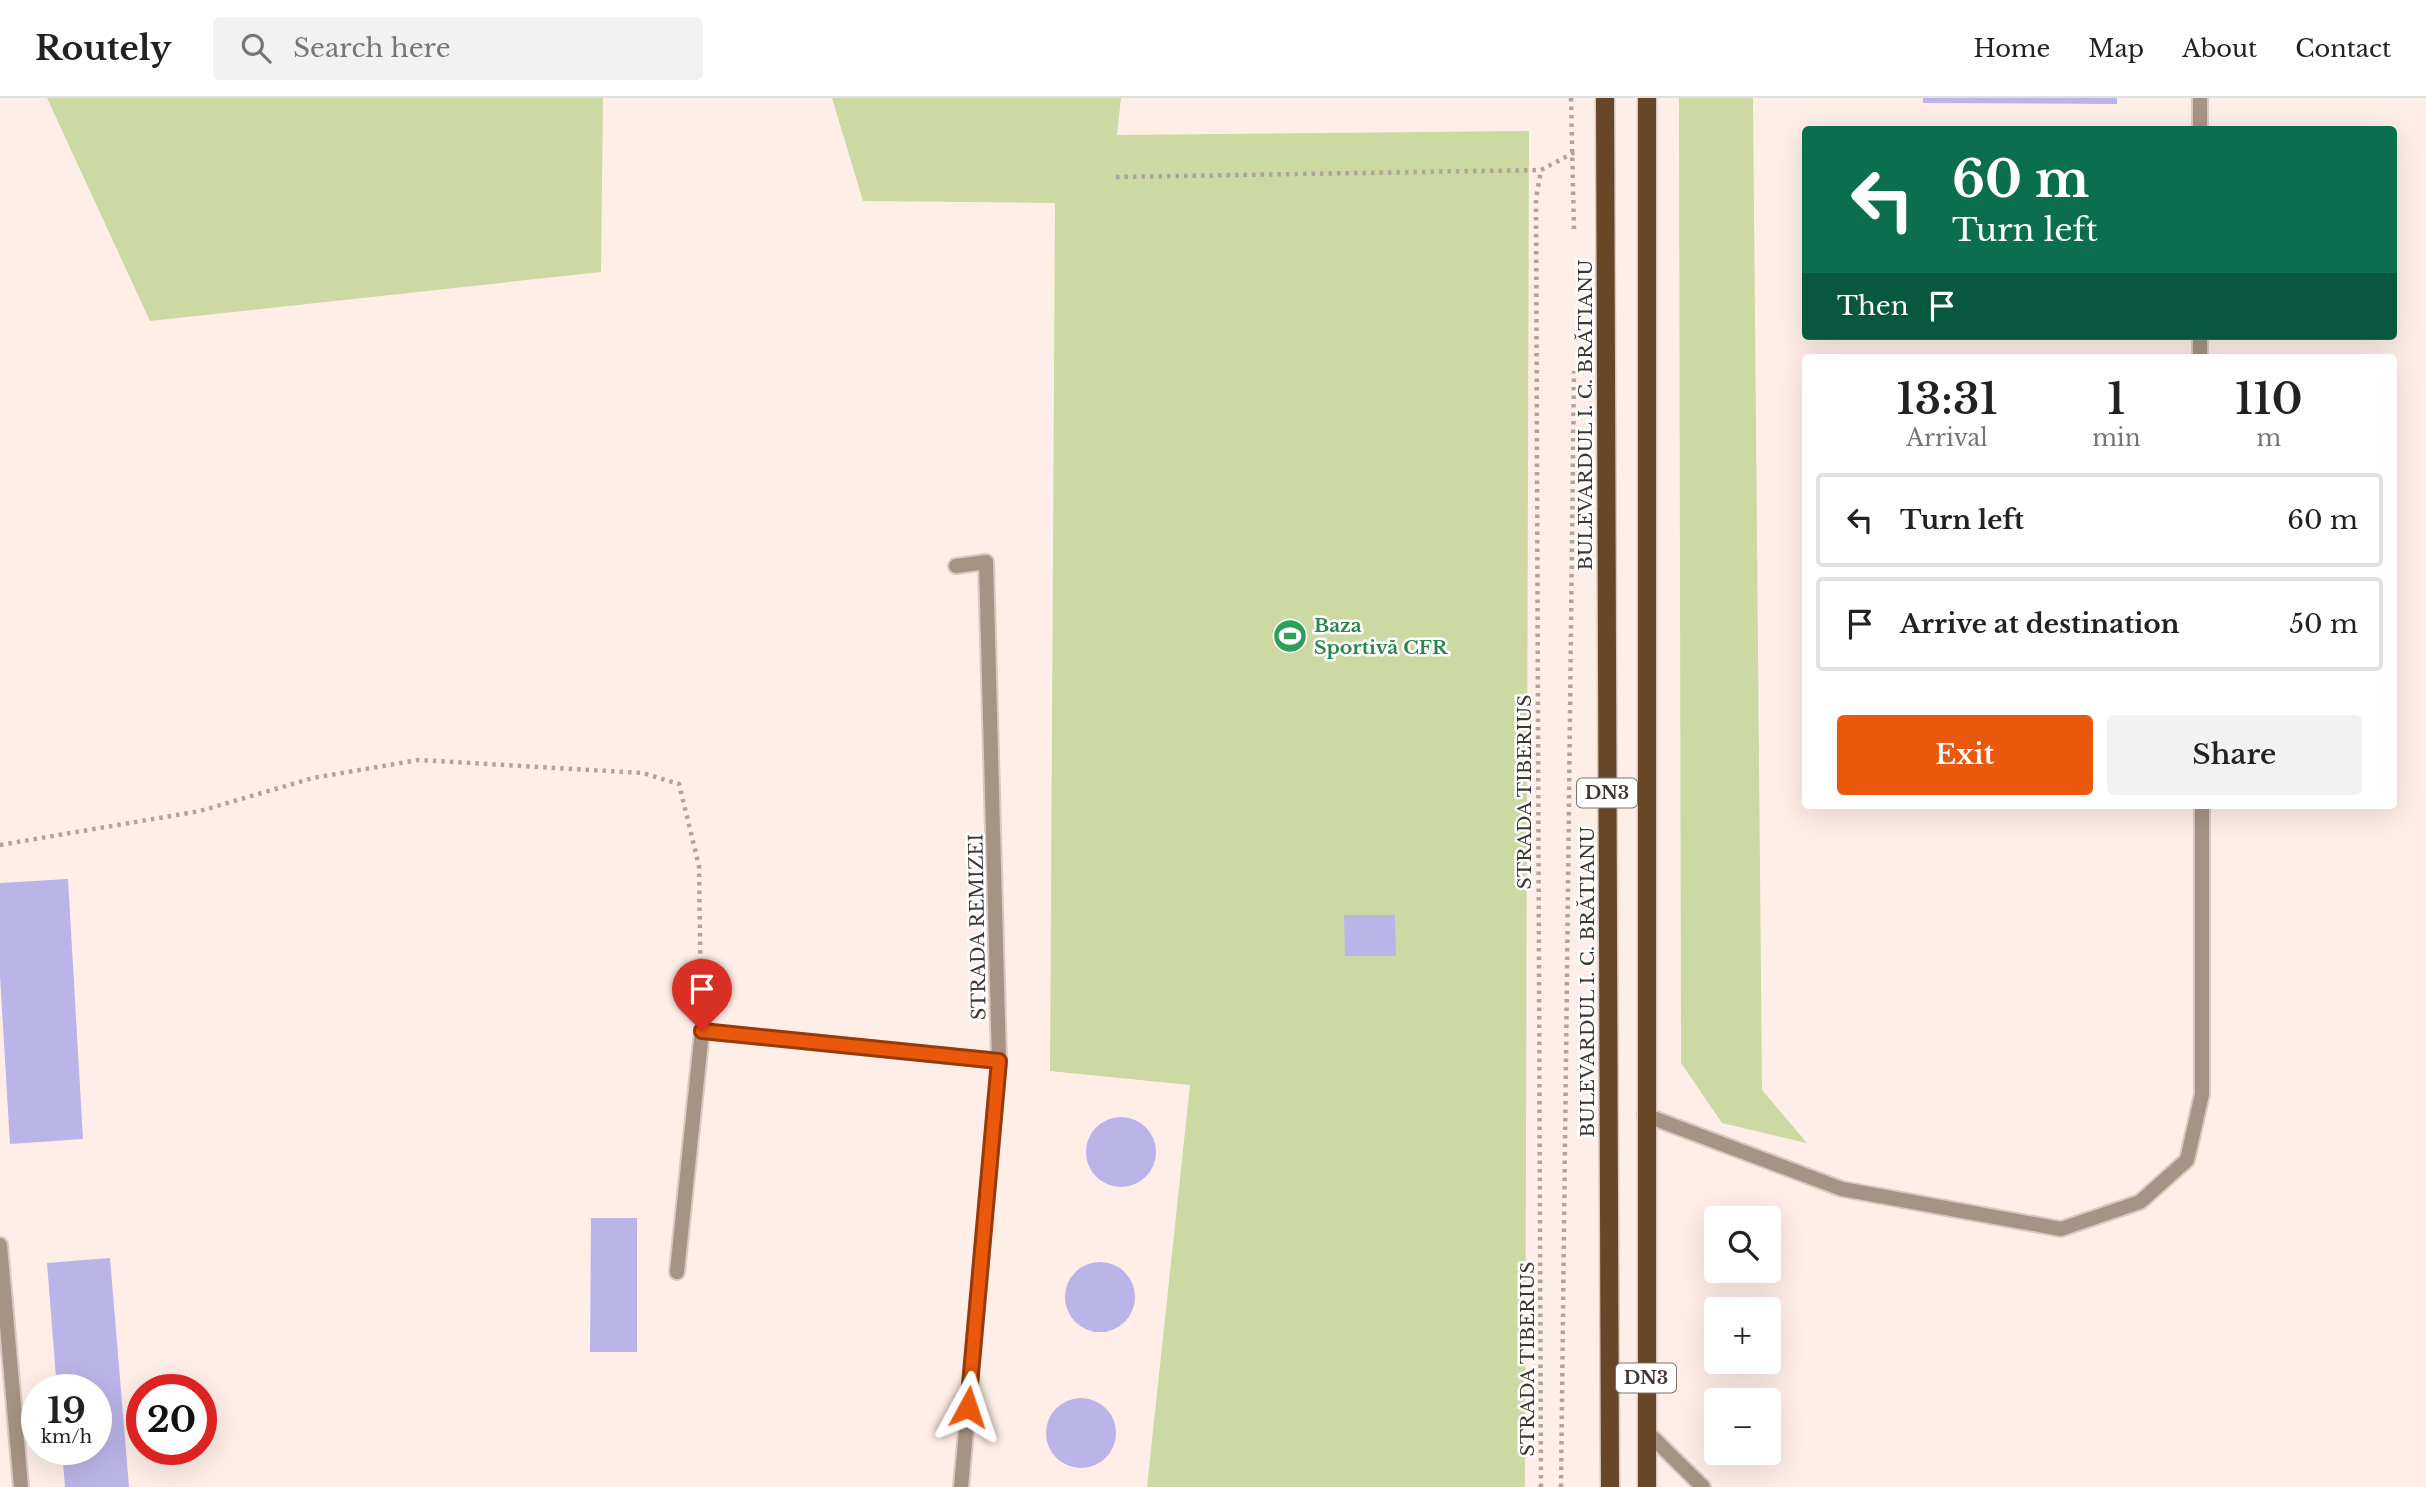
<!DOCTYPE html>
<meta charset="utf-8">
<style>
:root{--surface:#fff;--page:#f2f2f2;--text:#222;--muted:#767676;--line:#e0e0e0;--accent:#ea580c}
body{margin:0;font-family:"Libre Baskerville",serif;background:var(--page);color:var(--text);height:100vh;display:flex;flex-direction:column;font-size:26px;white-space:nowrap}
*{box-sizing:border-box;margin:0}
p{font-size:23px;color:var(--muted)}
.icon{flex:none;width:38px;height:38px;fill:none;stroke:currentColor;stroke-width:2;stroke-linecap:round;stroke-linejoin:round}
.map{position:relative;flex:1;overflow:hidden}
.drawer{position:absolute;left:1802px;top:256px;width:595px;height:455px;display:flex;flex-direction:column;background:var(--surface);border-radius:7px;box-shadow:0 7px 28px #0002}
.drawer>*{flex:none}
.hud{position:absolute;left:1802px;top:28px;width:595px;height:214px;border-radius:7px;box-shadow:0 7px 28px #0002;background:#0b6e4f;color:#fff;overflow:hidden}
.buttons{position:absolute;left:1704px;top:1108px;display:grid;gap:14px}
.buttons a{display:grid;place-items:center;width:77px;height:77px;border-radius:7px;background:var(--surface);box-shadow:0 7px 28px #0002;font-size:35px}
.speed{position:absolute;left:21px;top:1276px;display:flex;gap:14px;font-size:35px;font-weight:700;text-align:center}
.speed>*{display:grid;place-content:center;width:91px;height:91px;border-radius:50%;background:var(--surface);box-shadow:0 7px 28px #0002;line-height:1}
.speed small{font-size:18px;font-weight:400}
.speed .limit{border:10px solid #d22;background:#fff;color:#111}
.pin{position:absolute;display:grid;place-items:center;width:60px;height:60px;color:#fff;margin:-72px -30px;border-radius:50% 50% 50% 0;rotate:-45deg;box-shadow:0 0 7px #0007}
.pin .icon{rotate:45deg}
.me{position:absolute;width:77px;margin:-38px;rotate:5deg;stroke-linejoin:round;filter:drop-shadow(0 0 5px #0008)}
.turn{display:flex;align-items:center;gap:24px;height:147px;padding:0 35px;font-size:32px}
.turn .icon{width:91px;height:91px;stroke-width:2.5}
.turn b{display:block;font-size:49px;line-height:60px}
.then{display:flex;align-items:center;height:66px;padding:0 35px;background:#0003;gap:14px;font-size:26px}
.eta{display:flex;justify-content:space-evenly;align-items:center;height:119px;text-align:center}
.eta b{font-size:42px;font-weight:600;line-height:49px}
.action{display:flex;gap:14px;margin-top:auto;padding:14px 35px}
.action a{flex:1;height:80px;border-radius:7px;background:var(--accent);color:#fff;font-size:28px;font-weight:600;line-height:80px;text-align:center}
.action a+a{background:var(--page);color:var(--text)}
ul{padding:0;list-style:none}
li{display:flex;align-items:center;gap:21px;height:94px;margin:0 14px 10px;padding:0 21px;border:4px solid var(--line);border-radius:7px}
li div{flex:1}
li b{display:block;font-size:26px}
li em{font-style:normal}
header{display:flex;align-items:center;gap:42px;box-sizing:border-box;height:98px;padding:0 35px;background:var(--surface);border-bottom:2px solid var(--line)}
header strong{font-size:33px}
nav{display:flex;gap:38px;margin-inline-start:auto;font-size:24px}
.search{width:490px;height:63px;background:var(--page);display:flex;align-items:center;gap:18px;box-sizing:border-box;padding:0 24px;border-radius:7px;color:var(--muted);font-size:26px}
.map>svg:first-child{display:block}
.green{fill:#ccd9a3}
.building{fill:#bbb4e9}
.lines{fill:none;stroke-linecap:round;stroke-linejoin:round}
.service-casing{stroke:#d8c9c3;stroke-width:18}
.primary-casing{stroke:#d8c9c3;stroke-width:21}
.path{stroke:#b0a39d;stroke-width:4.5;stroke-dasharray:3.5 5;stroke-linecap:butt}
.service{stroke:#a79383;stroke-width:14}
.primary{stroke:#684628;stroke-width:18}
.route-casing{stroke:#983908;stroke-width:18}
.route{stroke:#ea580c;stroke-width:12}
.labels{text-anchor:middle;stroke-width:5;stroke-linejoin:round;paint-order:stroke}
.shield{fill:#fff;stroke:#79726f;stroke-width:2}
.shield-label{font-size:18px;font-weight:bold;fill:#403631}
.street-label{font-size:19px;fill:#403631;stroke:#fff}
.leisure-label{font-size:19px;font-weight:bold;fill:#27864d;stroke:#fff;text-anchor:start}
</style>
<header>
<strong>Routely</strong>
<div class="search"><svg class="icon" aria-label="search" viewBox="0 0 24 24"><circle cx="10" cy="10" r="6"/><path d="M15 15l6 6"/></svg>Search here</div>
<nav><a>Home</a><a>Map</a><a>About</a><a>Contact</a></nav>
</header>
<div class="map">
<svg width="2426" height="1389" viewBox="0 0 2426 1389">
<rect width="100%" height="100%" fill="#feeee7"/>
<path class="green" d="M47,0H603L601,174L150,223Z
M832,0H1121L1117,37L1529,33L1525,1389H1147L1190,987L1050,973L1055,105L863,103Z
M1679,0H1753L1762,992L1807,1045L1722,1025L1681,965Z"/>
<path class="building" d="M1923,0H2117V6L1923,5Z
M68,781L83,1041L10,1046L0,878V785Z
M1344,817H1395L1396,858H1345Z
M1086 1054a35 35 0 1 1 70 0a35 35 0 1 1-70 0Z
M591,1120H637V1254H590Z
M110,1160L129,1389H65L62,1351H96V1292H57L47,1165Z
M1065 1199a35 35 0 1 1 70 0a35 35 0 1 1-70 0Z
M1046 1335a35 35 0 1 1 70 0a35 35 0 1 1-70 0Z"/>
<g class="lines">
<g class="service-casing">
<path id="service" d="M2200,0V32
M2200,238V259
M956,468L986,464L999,963L961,1389
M1645,1017L1842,1091L2061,1131L2140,1104L2187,1062L2202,996V707
M0,1147L21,1389
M677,1174L702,933L999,963
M1647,1334L1703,1389"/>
</g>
<g class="primary-casing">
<path id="primary" d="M1605,0L1610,1389
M1647,0V1389"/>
</g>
<path class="path" d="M1571,0L1574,132
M1116,79L1541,72
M0,747L200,713L313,680L418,662L643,675L679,686L699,768L701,908
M1541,1389L1536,101L1541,72L1577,53
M1561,1389L1574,273"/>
<use href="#service" class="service"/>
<use href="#primary" class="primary"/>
</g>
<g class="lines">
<g class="route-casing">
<path id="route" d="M702,933L999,963L968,1309"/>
</g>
<use href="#route" class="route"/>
</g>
<defs>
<g id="stadium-disc" transform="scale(1.75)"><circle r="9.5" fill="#2e9e5b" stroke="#fff"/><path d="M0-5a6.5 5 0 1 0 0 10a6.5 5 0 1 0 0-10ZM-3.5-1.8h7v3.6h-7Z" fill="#fff"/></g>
</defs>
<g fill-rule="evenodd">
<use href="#stadium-disc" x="1290" y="538"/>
</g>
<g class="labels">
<g class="shield">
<rect x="1577" y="680.5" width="60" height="29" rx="5"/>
<rect x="1616" y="1265.5" width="60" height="29" rx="5"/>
</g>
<g class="shield-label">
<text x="1607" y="701">DN3</text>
<text x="1646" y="1286">DN3</text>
</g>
<g class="street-label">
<text transform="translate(1585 317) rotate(-90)" y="7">BULEVARDUL I. C. BRĂTIANU</text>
<text transform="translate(1524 694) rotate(-90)" y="7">STRADA TIBERIUS</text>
<text transform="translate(977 829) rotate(-91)" y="7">STRADA REMIZEI</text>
<text transform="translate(1587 884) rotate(-90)" y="7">BULEVARDUL I. C. BRĂTIANU</text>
<text transform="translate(1527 1261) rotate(-90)" y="7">STRADA TIBERIUS</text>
</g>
<g class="leisure-label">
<text x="1314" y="534">Baza<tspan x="1314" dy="22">Sportivă CFR</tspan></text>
</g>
</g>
</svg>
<div class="buttons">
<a><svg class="icon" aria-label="search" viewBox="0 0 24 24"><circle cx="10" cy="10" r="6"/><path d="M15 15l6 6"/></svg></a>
<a>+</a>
<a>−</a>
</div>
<div class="speed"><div>19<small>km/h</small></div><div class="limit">20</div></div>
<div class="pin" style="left:702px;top:933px;background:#d93025"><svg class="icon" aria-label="arrive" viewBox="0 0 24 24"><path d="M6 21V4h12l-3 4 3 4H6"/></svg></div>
<svg class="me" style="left:968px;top:1309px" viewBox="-20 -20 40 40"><path d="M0-17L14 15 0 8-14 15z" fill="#ea580c" stroke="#fff" stroke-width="4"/></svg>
<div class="hud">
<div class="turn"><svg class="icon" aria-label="left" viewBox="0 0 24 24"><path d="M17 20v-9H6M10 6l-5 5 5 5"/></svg><div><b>60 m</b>Turn left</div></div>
<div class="then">Then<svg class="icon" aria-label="arrive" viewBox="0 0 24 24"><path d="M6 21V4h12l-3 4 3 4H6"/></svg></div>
</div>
<section class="drawer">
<div class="eta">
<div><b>13:31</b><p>Arrival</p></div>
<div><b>1</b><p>min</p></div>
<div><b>110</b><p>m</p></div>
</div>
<ul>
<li><svg class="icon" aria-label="left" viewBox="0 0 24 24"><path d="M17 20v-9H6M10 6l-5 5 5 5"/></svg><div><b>Turn left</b></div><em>60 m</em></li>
<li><svg class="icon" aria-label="arrive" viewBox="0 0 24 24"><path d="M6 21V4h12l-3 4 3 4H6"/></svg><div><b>Arrive at destination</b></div><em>50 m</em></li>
</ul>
<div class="action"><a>Exit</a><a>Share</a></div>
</section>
</div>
